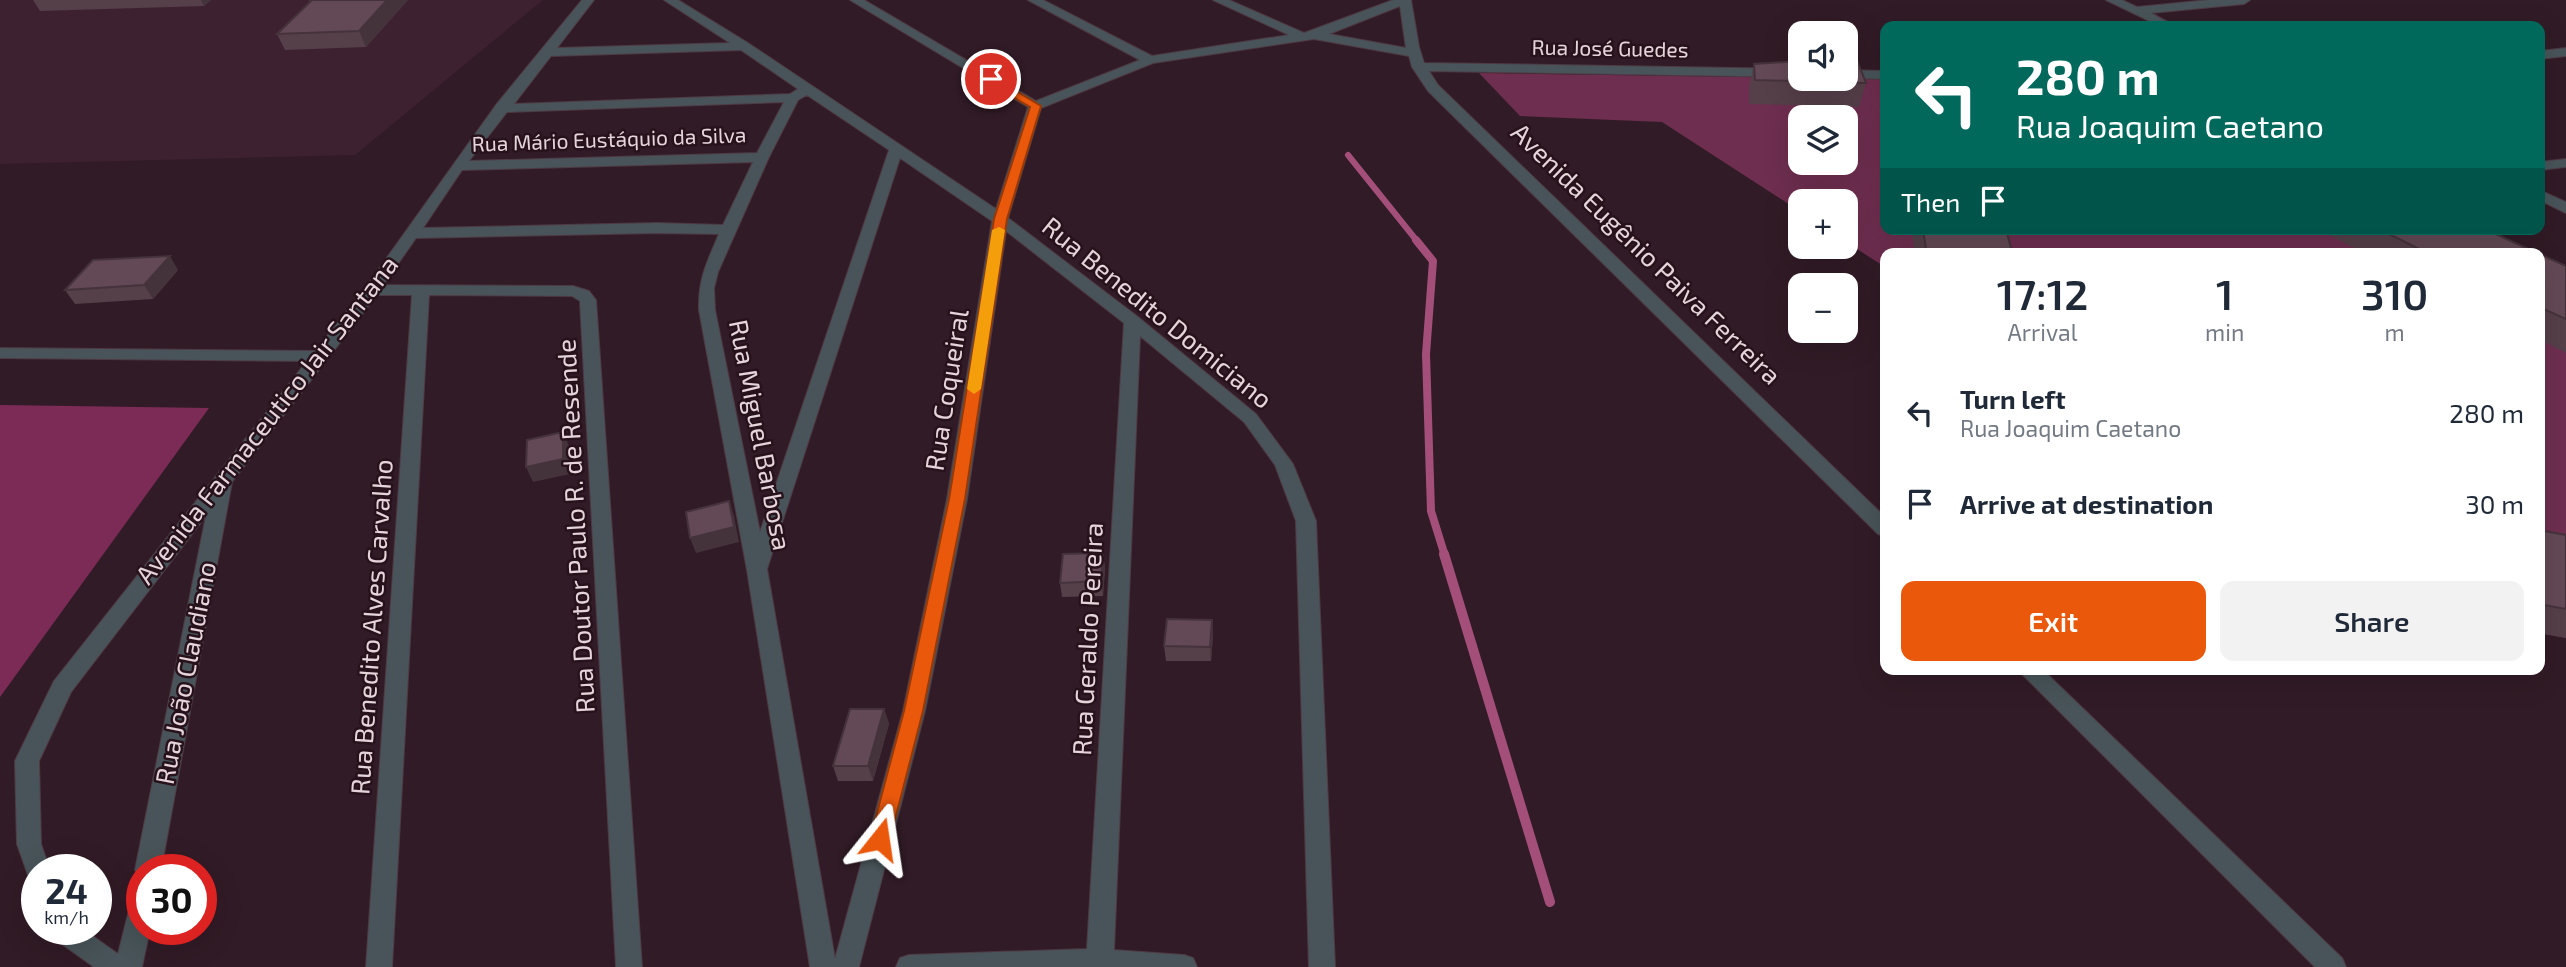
<!DOCTYPE html>
<meta charset="utf-8">
<style>
:root{--surface:#fff;--page:#f2f2f3;--text:#1f2937;--muted:#747a83;--accent:#ea580c}
body{margin:0;font-family:"Exo 2",sans-serif;background:var(--page);color:var(--text);height:100vh;display:flex;flex-direction:column;font-size:26px;white-space:nowrap}
*{box-sizing:border-box;margin:0}
p{font-size:23px;color:var(--muted)}
.icon{flex:none;width:38px;height:38px;fill:none;stroke:currentColor;stroke-width:2;stroke-linecap:round;stroke-linejoin:round}
.map{position:relative;flex:1;overflow:hidden}
.drawer{position:absolute;left:1880px;top:248px;width:665px;height:427px;display:flex;flex-direction:column;background:var(--surface);border-radius:14px;box-shadow:0 7px 28px #0002}
.drawer>*{flex:none}
.guide{position:absolute;left:1880px;top:21px;width:665px;height:214px;border-radius:14px;box-shadow:0 7px 28px #0002;background:#00695c;color:#fff;overflow:hidden}
.controls{position:absolute;left:1788px;top:21px;display:grid;gap:14px}
.controls a{display:grid;place-items:center;width:70px;height:70px;border-radius:14px;background:var(--surface);box-shadow:0 7px 28px #0002;font-size:35px}
.speed{position:absolute;left:21px;top:854px;display:flex;gap:14px;font-size:35px;font-weight:700;text-align:center}
.speed>*{display:grid;place-content:center;width:91px;height:91px;border-radius:50%;background:var(--surface);box-shadow:0 7px 28px #0002;line-height:1}
.speed small{font-size:18px;font-weight:400}
.speed .limit{border:10px solid #d22;background:#fff;color:#111}
.pin{position:absolute;display:grid;place-items:center;width:60px;height:60px;color:#fff;margin:-30px;border:4px solid #fff;border-radius:50%;box-shadow:0 2px 7px #0007}
.me{position:absolute;width:77px;margin:-38px;rotate:15deg;stroke-linejoin:round;filter:drop-shadow(0 0 5px #0008)}
.turn{display:flex;align-items:center;gap:24px;height:147px;padding:0 21px;font-size:32px}
.turn .icon{width:91px;height:91px;stroke-width:2.5}
.turn b{display:block;font-size:49px;line-height:60px}
.then{display:flex;align-items:center;height:66px;padding:0 21px;background:#0003;gap:14px;font-size:26px}
.eta{display:flex;justify-content:space-evenly;align-items:center;height:119px;text-align:center}
.eta b{font-size:42px;font-weight:600;line-height:49px}
.primary-button{display:flex;gap:14px;margin-top:auto;padding:14px 21px}
.primary-button a{flex:1;height:80px;border-radius:14px;background:var(--accent);color:#fff;font-size:28px;font-weight:600;line-height:80px;text-align:center}
.primary-button a+a{background:var(--page);color:var(--text)}
ul{padding:0;list-style:none}
li{display:flex;align-items:center;gap:21px;height:91px;padding:0 21px}
li div{flex:1}
li b{display:block;font-size:26px}
li em{font-style:normal}
.map>svg:first-child{display:block}
.built{fill:#3e2130}
.green{fill:#6e2e4f;fill-rule:evenodd}
.forest{fill:#7c2b57}
.lines{fill:none;stroke-linecap:round;stroke-linejoin:round}
.stream-far2{stroke:#a34f7a;stroke-width:6}
.stream-far1{stroke:#a34f7a;stroke-width:8}
.stream{stroke:#a34f7a;stroke-width:10}
.minor-casing{stroke:#4e3943;stroke-width:2}
.minor{fill:#485459;fill-rule:evenodd}
.wall{fill:#553f49}
.shaded-wall{fill:#45333c}
.building{fill:#634955;stroke:#45333c;stroke-width:2}
.route{fill:#ea580c;stroke:#983908;stroke-width:2}
.slow{fill:#f59e0b}
.labels{text-anchor:middle;stroke-width:5;stroke-linejoin:round;paint-order:stroke}
.far-street-label{font-size:21px;fill:#e5d5db;stroke:#27121c}
.street-label{font-size:26px;fill:#e5d5db;stroke:#27121c}
</style>
<div class="map">
<svg width="2566" height="967" viewBox="0 0 2566 967">
<rect width="100%" height="100%" fill="#311b26"/>
<path class="built" d="M0,0H543L355,155L0,164Z"/>
<path class="green" d="M1479,73L1885,79V229H2420L2472,254H1885V267L1846,242V201H1801V212L1662,122L1520,116ZM1801,117H1846V163H1801Z
M2539,285L2566,298V638L2539,633Z"/>
<path class="forest" d="M0,405L209,408L0,697Z"/>
<g class="lines">
<path class="stream-far2" d="M1348,155L1417,241"/>
<path class="stream-far1" d="M1416,240L1433,261L1426,354L1431,511L1445,556"/>
<path class="stream" d="M1444,554L1550,902"/>
<g class="minor-casing">
<path id="minor" d="M582,0H594L557,48L730,43L664,0H678L748,43L996,209L1028,107L850,0H864L1036,101L1140,60L1028,0H1043L1152,56L1289,35L1213,0H1229L1304,33L1393,0H1411L1419,47L1424,63L1801,69V77L1429,71L1438,85L1885,517V536L1878,534L1428,91L1412,67L1409,56L1314,39L1153,63L1041,108L1008,218L1138,317L1256,414L1293,464L1316,521L1335,967H1309L1296,521L1275,465L1244,422L1140,336L1114,950L1184,955L1193,958L1197,967H896L900,958L909,955L1087,949L1124,323L1006,231L967,499L925,711L859,967H810L747,570L699,310C698,279 707,262 719,234L657,233L416,238L383,285L573,286L589,291L596,300L642,967H616L580,301L572,296L429,295L392,967H366L412,295H377L232,482L161,870H142V879L135,870L206,516L71,692L39,761L41,844L50,870H37V881L29,878L17,844L15,761L54,681L307,361L0,358V348L315,351L366,287L496,105ZM1400,6L1406,48L1329,34ZM741,50L798,89L790,94L514,104L551,56ZM807,95L889,150L760,532L715,310L714,288L718,272L769,157L798,100ZM784,102L757,153L469,161L507,112ZM900,158L992,221L947,499L903,711L835,959L767,569ZM753,162L723,225L657,223L423,228L462,170Z
M2106,0H2122L2137,7L2209,0H2250L2244,4L2151,13L2175,26H2160Z
M2566,48V56L2539,59V51Z
M1846,70L1885,71V79L1846,78Z
M2566,159V167L2539,170V162Z
M2539,190L2566,202V213L2539,200Z
M2018,670H2043L2342,958L2346,967H2315Z
M142,891V929H150L142,967H94L52,937L48,929H83L118,954L133,894Z"/>
</g>
<use href="#minor" class="minor"/>
</g>
<path class="wall" d="M33,0H211L204,6L40,11Z
M309,0H408L366,47L285,50L277,34L310,3Z
M1754,64L1866,83L1859,107L1749,104V87Z
M1911,229H2006L2011,248L2021,254H1915Z
M2317,229H2485L2539,254H2366Z
M2539,254L2566,266V353L2539,339Z
M178,270L153,299L75,304L65,290Z
M2539,530L2566,535V638L2539,633Z
M1103,553L1105,568L1103,596L1062,597L1060,583Z
M1212,620L1213,635L1211,661H1166L1164,646Z
M884,709L889,724L873,781H838L833,766Z"/>
<path class="shaded-wall" d="M201,0H211L204,6Z
M387,0H408L366,47L359,31Z
M170,256L178,270L153,299L144,285Z
M563,432L569,446L570,474L533,482L526,467Z
M729,501L734,516L739,542L696,553L690,538Z
M1103,553L1105,568L1103,596L1101,581Z
M1212,620L1213,635L1211,661L1210,647Z
M884,709L889,724L873,781L868,766Z"/>
<path class="building" d="M312,0H387L359,31L277,34Z
M1846,58H1856L1866,83L1755,80L1754,64L1801,61V79H1846Z
M1923,229H2006L2011,248L2021,254H1934L1926,249Z
M2379,229H2485L2539,254H2429Z
M2539,254L2566,266V319L2539,307Z
M170,256L144,285L65,290L93,260Z
M563,432V459L526,467L527,440Z
M729,501L734,527L690,538L686,512Z
M2539,530L2566,535V609L2539,604Z
M1103,553L1101,581L1060,583L1063,554Z
M1167,619L1212,620L1210,647L1164,646Z
M850,709H884L868,766H833Z"/>
<path class="route" d="M991,76L1041,106L1007,219L965,499L923,711L890,839L887,845L880,848L873,845L870,839L904,711L949,499L994,219L1030,107L987,82L985,79Z"/>
<path class="slow" d="M999,227L1005,230L981,389L974,394L967,389L992,230Z"/>
<g class="labels">
<g class="far-street-label">
<text transform="translate(1610 49) rotate(1)" y="7">Rua José Guedes</text>
<text transform="translate(609 140) rotate(-2)" y="7">Rua Mário Eustáquio da Silva</text>
</g>
<g class="street-label">
<text transform="translate(1646 254) rotate(44)" y="9">Avenida Eugênio Paiva Ferreira</text>
<text transform="translate(1157 313) rotate(39)" y="9">Rua Benedito Domiciano</text>
<text transform="translate(947 390) rotate(-81)" y="9">Rua Coqueiral</text>
<text transform="translate(267 420) rotate(-52)" y="9">Avenida Farmaceutico Jair Santana</text>
<text transform="translate(760 435) rotate(79)" y="9">Rua Miguel Barbosa</text>
<text transform="translate(576 526) rotate(-93)" y="9">Rua Doutor Paulo R. de Resende</text>
<text transform="translate(372 627) rotate(-86)" y="9">Rua Benedito Alves Carvalho</text>
<text transform="translate(1088 639) rotate(-87)" y="9">Rua Geraldo Pereira</text>
<text transform="translate(186 673) rotate(-79)" y="9">Rua João Claudiano</text>
</g>
</g>
</svg>
<div class="controls">
<a><svg class="icon" aria-label="sound" viewBox="0 0 24 24"><path d="M4 9h4l5-4v14l-5-4H4zM17 9q2 3 0 6"/></svg></a>
<a><svg class="icon" aria-label="layers" viewBox="0 0 24 24"><path d="M12 4l9 5-9 5-9-5zM3 14l9 5 9-5"/></svg></a>
<a>+</a>
<a>−</a>
</div>
<div class="speed"><div>24<small>km/h</small></div><div class="limit">30</div></div>
<div class="pin" style="left:991px;top:79px;background:#d93025"><svg class="icon" aria-label="arrive" viewBox="0 0 24 24"><path d="M6 21V4h12l-3 4 3 4H6"/></svg></div>
<svg class="me" style="left:880px;top:839px" viewBox="-20 -20 40 40"><path d="M0-17L14 15 0 8-14 15z" fill="#ea580c" stroke="#fff" stroke-width="4"/></svg>
<div class="guide">
<div class="turn"><svg class="icon" aria-label="left" viewBox="0 0 24 24"><path d="M17 20v-9H6M10 6l-5 5 5 5"/></svg><div><b>280 m</b>Rua Joaquim Caetano</div></div>
<div class="then">Then<svg class="icon" aria-label="arrive" viewBox="0 0 24 24"><path d="M6 21V4h12l-3 4 3 4H6"/></svg></div>
</div>
<section class="drawer">
<div class="eta">
<div><b>17:12</b><p>Arrival</p></div>
<div><b>1</b><p>min</p></div>
<div><b>310</b><p>m</p></div>
</div>
<ul>
<li><svg class="icon" aria-label="left" viewBox="0 0 24 24"><path d="M17 20v-9H6M10 6l-5 5 5 5"/></svg><div><b>Turn left</b><p>Rua Joaquim Caetano</p></div><em>280 m</em></li>
<li><svg class="icon" aria-label="arrive" viewBox="0 0 24 24"><path d="M6 21V4h12l-3 4 3 4H6"/></svg><div><b>Arrive at destination</b></div><em>30 m</em></li>
</ul>
<div class="primary-button"><a>Exit</a><a>Share</a></div>
</section>
</div>
